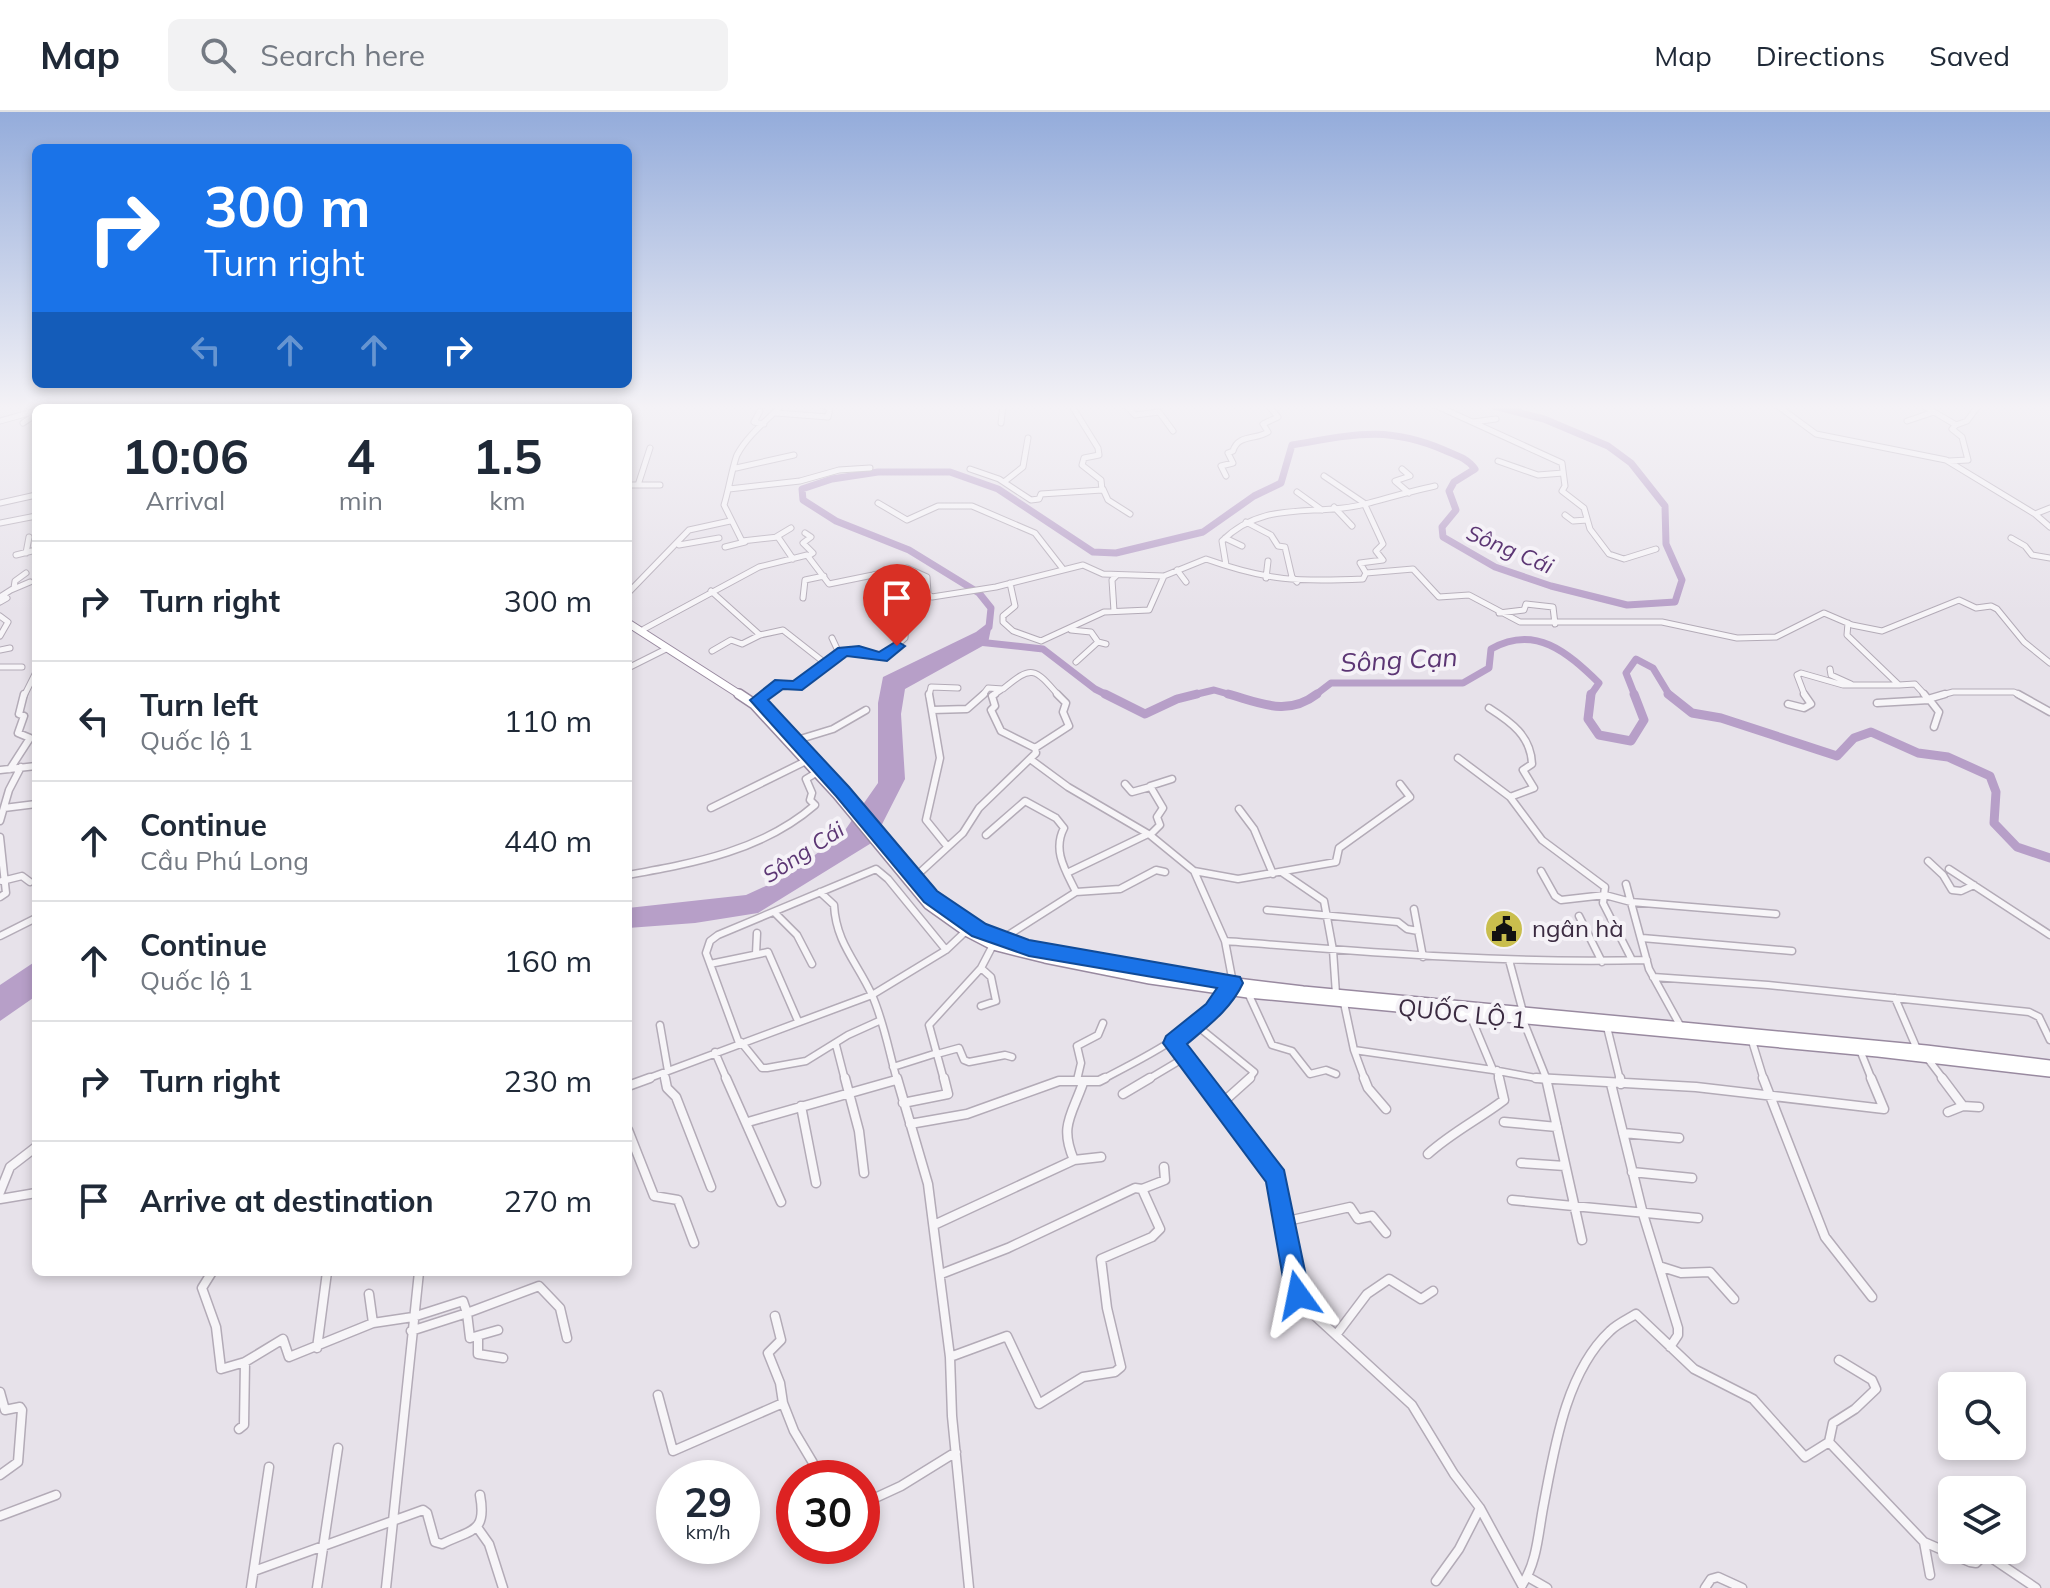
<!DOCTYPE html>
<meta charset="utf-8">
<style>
:root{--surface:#fff;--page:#f2f2f3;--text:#1f2937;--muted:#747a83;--line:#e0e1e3}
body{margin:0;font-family:Mulish,sans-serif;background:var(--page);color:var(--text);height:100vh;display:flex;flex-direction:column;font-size:30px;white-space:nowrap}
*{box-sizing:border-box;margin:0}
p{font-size:26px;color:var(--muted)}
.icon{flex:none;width:44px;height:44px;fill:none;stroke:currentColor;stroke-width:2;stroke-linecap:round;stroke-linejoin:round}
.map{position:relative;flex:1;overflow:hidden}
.drawer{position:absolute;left:32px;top:292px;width:600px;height:872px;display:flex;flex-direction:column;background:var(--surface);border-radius:12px;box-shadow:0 4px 12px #0003}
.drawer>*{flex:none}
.banner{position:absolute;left:32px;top:32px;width:600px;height:244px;border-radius:12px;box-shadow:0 4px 12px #0003;background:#1a73e8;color:#fff;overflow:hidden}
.tools{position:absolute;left:1938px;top:1260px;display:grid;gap:16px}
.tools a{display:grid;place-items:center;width:88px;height:88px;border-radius:12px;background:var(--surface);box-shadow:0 4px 12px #0003;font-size:40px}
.speed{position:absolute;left:656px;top:1348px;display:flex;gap:16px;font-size:40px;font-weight:700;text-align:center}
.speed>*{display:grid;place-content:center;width:104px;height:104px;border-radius:50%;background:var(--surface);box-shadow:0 4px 12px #0003;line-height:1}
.speed small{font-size:20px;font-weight:400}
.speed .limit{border:12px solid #d22;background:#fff;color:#111}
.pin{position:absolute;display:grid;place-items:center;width:68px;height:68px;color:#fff;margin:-82px -34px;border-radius:50% 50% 50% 0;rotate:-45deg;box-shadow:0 0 8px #0007}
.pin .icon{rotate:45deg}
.me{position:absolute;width:88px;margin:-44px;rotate:348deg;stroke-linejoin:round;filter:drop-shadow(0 0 6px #0008)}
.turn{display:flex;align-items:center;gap:28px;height:168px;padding:0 40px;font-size:36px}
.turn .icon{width:104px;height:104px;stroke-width:2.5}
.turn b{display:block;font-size:56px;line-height:68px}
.lanes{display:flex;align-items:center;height:76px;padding:0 40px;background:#0003;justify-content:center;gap:40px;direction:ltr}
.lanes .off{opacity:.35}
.eta{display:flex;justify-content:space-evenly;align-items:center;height:136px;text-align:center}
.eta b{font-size:48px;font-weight:700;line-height:56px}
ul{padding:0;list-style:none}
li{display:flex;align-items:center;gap:24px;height:120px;padding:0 40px;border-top:2px solid var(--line)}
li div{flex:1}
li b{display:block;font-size:30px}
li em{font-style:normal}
header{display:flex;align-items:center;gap:48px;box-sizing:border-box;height:112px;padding:0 40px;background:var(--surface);border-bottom:2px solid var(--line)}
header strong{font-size:38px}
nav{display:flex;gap:44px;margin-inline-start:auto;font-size:28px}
.search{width:560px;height:72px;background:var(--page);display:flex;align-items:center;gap:20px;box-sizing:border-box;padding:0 28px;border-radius:12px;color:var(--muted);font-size:30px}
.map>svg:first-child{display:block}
.water{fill:#b79fc8}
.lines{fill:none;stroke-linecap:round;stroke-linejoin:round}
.river-far1{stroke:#b79fc8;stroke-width:7}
.river{stroke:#b79fc8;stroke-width:9}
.minor-far2-casing{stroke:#b3abb7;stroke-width:7}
.minor-far1-casing{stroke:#b3abb7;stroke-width:9}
.minor-casing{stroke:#b3abb7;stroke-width:11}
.highway-far1-casing{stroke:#998aa0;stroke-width:9}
.highway-casing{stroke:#998aa0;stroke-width:12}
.minor-far2{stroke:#f7f5f8;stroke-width:5}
.minor-far1{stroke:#f7f5f8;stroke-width:6}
.minor{stroke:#f7f5f8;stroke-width:8}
.highway-far1{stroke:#fff;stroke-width:7}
.highway{stroke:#fff;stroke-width:9}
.route{fill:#1a73e8;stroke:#114b97;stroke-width:2}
.labels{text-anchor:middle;stroke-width:8;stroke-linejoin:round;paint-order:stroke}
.far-water-label{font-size:22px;font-style:italic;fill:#5c3674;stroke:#f5f2f7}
.poi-label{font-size:24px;fill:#3b2b41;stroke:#f5f2f7;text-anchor:start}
.street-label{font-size:24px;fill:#3b2b41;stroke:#f5f2f7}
.water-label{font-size:26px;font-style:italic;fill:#5c3674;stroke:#f5f2f7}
</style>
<header>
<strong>Map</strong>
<div class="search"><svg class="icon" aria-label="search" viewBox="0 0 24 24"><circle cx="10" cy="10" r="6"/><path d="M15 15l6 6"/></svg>Search here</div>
<nav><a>Map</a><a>Directions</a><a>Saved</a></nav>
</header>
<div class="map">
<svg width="2050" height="1476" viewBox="0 0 2050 1476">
<rect width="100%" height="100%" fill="#e7e2ea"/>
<path class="water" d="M993,507L988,531L905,577L901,602L905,667L873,730L758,801L695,811L628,816V796L746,783L788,764L843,721L878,671V591L883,565L976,520Z
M36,849V884L0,909V873Z"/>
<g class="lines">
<path class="river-far1" d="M989,515L991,496L979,481L909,438L836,409L803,388L802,377L832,367L878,360H950L998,377L1093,440L1116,441L1203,420L1254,384L1281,371L1292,333C1352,323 1385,313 1444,338C1456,343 1467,346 1475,357L1454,370L1449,379L1456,398L1442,415L1443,425L1495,455L1551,474L1627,493L1675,490L1682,468L1666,432L1665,394L1631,351L1608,334L1544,307L1494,294
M978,530L1043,537L1095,577L1109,584
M1189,584L1214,578L1235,584
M1314,584L1331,571H1463L1489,556L1491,537C1535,512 1567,540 1599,571L1590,584
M1635,584L1626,561L1636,547L1653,556L1670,584"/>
<path class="river" d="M1105,582L1145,602L1177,587L1197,582
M1228,582C1261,591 1287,605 1317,582
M1591,582L1588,607L1599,623L1631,629L1644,608L1634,582
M1668,582L1692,601L1721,606L1837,644L1854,626L1871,620L1918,641L1948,645L1990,664L1996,680L1994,711L2017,735L2050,746"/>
<g class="minor-far2-casing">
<path id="minor-far2" d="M276,294L283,296
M781,294C766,309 747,324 737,343C733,352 728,381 724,393L742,429L778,425L793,447
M1127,294L1135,303L1159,300L1173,319
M1437,294L1562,351L1565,374L1562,379L1584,396L1590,417L1609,442L1624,447L1656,437
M1778,294L1816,322L1946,348L2035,402
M1924,294L1956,313L1952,317L1962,325L1968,348L1949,349
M46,296L54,294
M329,296L334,294
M403,296L425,294
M544,296L551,294
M760,299L754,310L764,312
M776,301L828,305L830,296L824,294
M0,309L36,299
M1907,309L1934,300
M1473,310L1496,307
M23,311L32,305L33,300
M1001,311L1003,294
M1956,313L1967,309L1978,294
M1498,349L1538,363L1563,361
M736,356L794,343
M970,357L999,367L1031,388L1039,387L1041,382L1102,378L1101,368L1082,353L1084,346L1099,343L1098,336L1072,294
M1402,357L1410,364L1395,369L1409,381
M1226,364L1221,354L1233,351L1228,341L1233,339C1238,322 1256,328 1268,320L1263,312L1278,305L1269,294
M1324,364L1364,391L1383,432L1376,439L1383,448L1360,451L1366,461
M1004,370L1023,355L1028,326
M628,373H660
M638,373L650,336
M729,377L800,369L839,358L870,356
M1103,377L1108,388L1130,402
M1297,380L1322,398
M0,391L36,383
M878,391L907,408L938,394H972L1035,421L1063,457
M1334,395L1352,414
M2050,396L2035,402L2050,415
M1565,403L1573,409L1587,408
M1246,410L1271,423L1278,434L1285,435L1292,465L1297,470
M0,411L36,404
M805,421L811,425L803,431L813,441L810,443
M776,425L791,416
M1225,426L1242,434
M2011,426L2025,434L2032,443L2050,446
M679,433L719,426
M725,435L745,430
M26,441L29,425
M16,443L36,438
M1226,453L1222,429C1265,386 1316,406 1369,391C1391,385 1412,379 1435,374
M1177,458L1186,470
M873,463L880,472
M1266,466L1268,449
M1010,471L1015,494L1003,504V510L1013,519L1041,529L1104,500L1149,498L1164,464
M11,478L30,470
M711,479L760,523
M628,481L689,418L730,409
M0,485L14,476L15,469L26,461
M803,486L805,468L824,464
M0,490L7,486
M1114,499L1112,468L1117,463
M1499,501L1524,498L1526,492L1553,495L1555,512
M0,504L8,510L0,524
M1848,511L1847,523L1899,573L1915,572L1926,584
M644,517L759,455L807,443L829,472L907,456L927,465L928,482L932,485L996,475L1083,453L1103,462L1164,464L1206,447C1268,469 1298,470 1363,467L1366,461L1413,457L1439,485L1469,483L1520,510H1662L1737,526L1776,525L1824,501L1852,513L1882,519L1959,488L1976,496L1991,494L1997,497L2024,530L2050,551
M1071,518L1091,520L1098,530L1106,532
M832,526L839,541
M0,538L10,536
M712,539L731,528L742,532L760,523L783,518L825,551
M1076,550L1098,530
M0,555H22
M628,556L666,537
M1830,557L1831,563L1851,572
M24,584L36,560
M764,584L781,572L796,574L843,539L884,545L905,526L906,505
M929,584L931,575L958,576
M982,584L988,576L1003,577C1032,553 1034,555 1059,584
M992,584L1001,578
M1805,584L1797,563L1801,561L1843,573H1899
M1938,584L1953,580H2014L2021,584"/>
</g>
<g class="minor-far1-casing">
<path id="minor-far1" d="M929,582L940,646L926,708L947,734
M995,582L992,584L995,594L991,598L1001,619L1035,636
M1924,582L1928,587L1945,582
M2018,582L2050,600
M1929,587L1939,600L1934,615
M758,588L766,582
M1877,591L1929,588
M1788,592L1804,596L1811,592L1804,582
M1489,596C1511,610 1531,624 1532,652L1523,658L1534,676L1510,685L1542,728L1605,775L1603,791L1632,848
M932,598L967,597L984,582
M797,628L833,617L866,598
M1458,646L1510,685
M1030,647L1068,675L1150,723L1194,759L1225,829L1233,871C1196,921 1155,940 1101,968
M10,657L30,626L18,621L24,604L19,602L24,582
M0,658L36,654
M1125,672L1132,680L1150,675
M4,696L36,692
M711,696L806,649
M1239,697L1254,717L1273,762
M0,709L9,678L21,655
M986,723L1025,689L1056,706L1064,716C1052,739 1066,759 1076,780L1002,827
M1150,723L1160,713L1157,705L1163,696L1150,674L1172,667
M0,725L6,781L0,785
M1928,749L1943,763L1952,778L1961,779L1974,773
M1949,757L2050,823
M1194,759L1238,767L1336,750L1339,736L1410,685L1400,672
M1541,759L1555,784L1561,788L1605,783L1631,790L1776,802
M1067,761L1148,722
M1283,761L1324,789L1333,838L1336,882
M628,763C694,751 762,739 815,693L810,688L812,681L806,667L816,661
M915,765L963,721L979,696L1036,641L1035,636L1069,614L1063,600L1066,591L1057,582
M2,769L22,764L30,770
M1626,772L1649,857L1681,915
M820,780L834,793C836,831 857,850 872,883C884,910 889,940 897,968
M1076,780L1120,777L1156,758L1165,760
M1414,797L1423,845
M1267,798L1398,810L1407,817L1418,819
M775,801L797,823L812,852
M1579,804L1602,850
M0,824L36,806
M1642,826L1792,839
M1225,829C1366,840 1506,852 1647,848
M756,842L757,821
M1509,848L1523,900
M710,852L768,840L798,909
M981,856L991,865L996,889L981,894
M1653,865L1768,873L2029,900L2039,905L2050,928
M1248,881L1272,933L1292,939L1310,962L1326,958L1336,962
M1895,886L1917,937
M1344,891L1354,938L1365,968
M1523,908L1547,968
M660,913L668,959
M1196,913L1254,960L1248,968
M1607,915L1620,968
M1752,929L1764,968
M741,930L762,956H767L806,949L848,923L879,909
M739,931L706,841L710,829L718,823L876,757L888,767L946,838
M1173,931L1201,968
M836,933L845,968
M1354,938L1493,958L1470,903
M1860,938L1872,968
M715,940L727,968
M937,942L959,936L964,948L969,950L1005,943L1012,945
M1928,947L1944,968
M893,955L937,941
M1493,958L1547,968
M1497,958L1499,968
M664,961L665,968
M644,968L872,883L946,838L966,819
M944,968L929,913L981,856L993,833
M1077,968L1081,951L1077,934L1098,923L1103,911
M1147,968L1184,946"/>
</g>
<g class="minor-casing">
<path id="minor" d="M665,966L667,976L676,985L711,1075
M726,966L781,1090
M845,966L859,1019L864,1061
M897,966L928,1072L950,1245L952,1304L969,1476
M1200,966L1276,1066L1284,1121L1302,1192L1412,1293L1454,1362L1480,1396L1522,1473
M1364,966L1368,976L1386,997
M1536,966L1696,975L1884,997L1871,966
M1546,966L1582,1128
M1620,966L1621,972
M1763,966L1825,1125L1872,1185
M1942,966L1963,994L1948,1000
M1083,971C1072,1003 1059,1014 1074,1048L1101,1045
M1611,972L1643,1102L1678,1216V1223L1670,1235
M628,974L650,966
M1123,982L1150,966
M903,991L948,982L944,966
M1221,992L1250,966
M801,994L816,1071
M1963,994L1979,995
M748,1010L896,968
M1504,1010L1557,1015
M910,1012L967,1002L1059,969H1099L1105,966
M628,1018L654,1084L678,1088L694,1131
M1623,1021L1679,1026
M1428,1042C1451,1021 1479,1007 1504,988L1499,966
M1521,1051L1565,1054
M1632,1060L1692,1066
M1142,1077L1165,1068L1164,1055
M0,1080L10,1055L36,1035
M0,1087L36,1081
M1512,1088L1698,1106
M1283,1110L1350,1095L1358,1107L1372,1104L1386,1121
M934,1113L1074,1048
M1659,1154L1681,1161L1710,1160L1734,1187
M212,1160L202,1176L216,1215L221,1257L245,1250L283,1227L289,1245L373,1211
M941,1162L1008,1136L1135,1076L1142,1077L1160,1117L1152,1125L1101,1147L1107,1196L1121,1255L1115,1260L1083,1265L1039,1292L1007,1224L950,1245
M369,1182L373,1211L413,1205L463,1189L467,1201L539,1174L560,1196L567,1226
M775,1204L781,1228L768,1241L780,1271L783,1291
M411,1219L467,1201L470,1226L498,1218
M1336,1223L1367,1182L1389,1167L1421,1187L1433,1179
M478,1225V1242L503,1246
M317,1236L327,1160
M0,1280L5,1298L20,1295L22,1298L18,1350L0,1363
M658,1283L673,1339L783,1291L794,1319L822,1366
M239,1317L244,1313L245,1250
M1829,1330L1924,1430L1970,1450L1976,1451L1984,1443L1990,1445L2036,1476
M862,1392L901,1374L956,1340
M0,1404L56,1383
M477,1415L489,1432L503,1476
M1924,1430L1930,1463
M254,1459L423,1398L427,1401L435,1430L442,1432C472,1417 487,1421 480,1383
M1528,1465L1547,1476
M1436,1469L1459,1437L1480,1396
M1522,1473C1537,1450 1538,1423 1543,1396C1554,1339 1565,1261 1610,1219C1617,1212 1628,1207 1636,1202L1694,1257L1753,1287L1805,1345L1829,1330L1833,1311L1855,1297L1876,1277L1872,1268L1839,1248
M251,1476L269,1355
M317,1476L338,1336
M386,1476L419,1160
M1705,1476L1711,1467L1718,1465L1742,1476"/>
</g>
<g class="highway-far1-casing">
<path id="highway-far1" d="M348,294L351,296
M628,511L742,584"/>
</g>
<g class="highway-casing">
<path id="highway" d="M739,582L754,592L837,682L928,792L966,819L993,833L1045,846L1150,867L1248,881L1878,940L2050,960
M785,614L930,784L979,818L1029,836L1204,867L1303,879L1926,938L2050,953"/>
</g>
<use href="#minor-far2" class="minor-far2"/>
<use href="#minor-far1" class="minor-far1"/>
<use href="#minor" class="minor"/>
<use href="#highway-far1" class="highway-far1"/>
<use href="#highway" class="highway"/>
</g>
<linearGradient id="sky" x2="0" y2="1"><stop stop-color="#94acdb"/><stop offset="0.59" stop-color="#f4f2f6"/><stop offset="1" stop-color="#f4f2f6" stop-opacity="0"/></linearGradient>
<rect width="2050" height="500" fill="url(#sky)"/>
<path class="route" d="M897,529L905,534L887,549L847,544L802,578L783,577L768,588L849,675L937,779L986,812L1029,828L1240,865L1243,871C1231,897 1208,914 1187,932L1284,1058L1310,1183L1306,1191L1298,1195L1289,1191L1286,1183L1266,1070L1163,931L1166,924L1206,892L1217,876L1029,844L972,824L924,790L836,684L750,588L775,568L793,569L838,536L859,534L879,540Z"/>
<defs>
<g id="civic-disc" transform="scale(2)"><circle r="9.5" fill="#c9be4d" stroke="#f5f2f7"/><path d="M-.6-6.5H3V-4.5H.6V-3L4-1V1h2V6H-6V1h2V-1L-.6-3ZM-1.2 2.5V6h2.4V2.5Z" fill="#111"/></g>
</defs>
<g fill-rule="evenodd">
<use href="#civic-disc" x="1504" y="817"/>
</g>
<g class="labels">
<g class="far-water-label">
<text transform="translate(1510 437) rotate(23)" y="8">Sông Cái</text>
<text transform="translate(803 740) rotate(-33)" y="8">Sông Cái</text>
</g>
<g class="poi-label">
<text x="1532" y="825">ngân hà</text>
</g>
<g class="street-label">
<text transform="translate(1462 902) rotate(6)" y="8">QUỐC LỘ 1</text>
</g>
<g class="water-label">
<text transform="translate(1399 548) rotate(-3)" y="9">Sông Cạn</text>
</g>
</g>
</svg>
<div class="tools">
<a><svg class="icon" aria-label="search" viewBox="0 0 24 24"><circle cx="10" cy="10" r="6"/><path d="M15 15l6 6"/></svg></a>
<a><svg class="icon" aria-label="layers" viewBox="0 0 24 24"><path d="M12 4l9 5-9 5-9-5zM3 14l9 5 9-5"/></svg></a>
</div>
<div class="speed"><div>29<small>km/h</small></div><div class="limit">30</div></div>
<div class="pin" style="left:897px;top:534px;background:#d93025"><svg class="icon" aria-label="arrive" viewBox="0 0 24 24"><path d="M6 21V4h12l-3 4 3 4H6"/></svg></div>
<svg class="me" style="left:1298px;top:1183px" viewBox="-20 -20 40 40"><path d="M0-17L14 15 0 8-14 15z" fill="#1a73e8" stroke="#fff" stroke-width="4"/></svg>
<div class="banner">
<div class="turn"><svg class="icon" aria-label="right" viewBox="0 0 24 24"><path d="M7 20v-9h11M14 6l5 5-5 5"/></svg><div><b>300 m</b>Turn right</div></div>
<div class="lanes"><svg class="icon off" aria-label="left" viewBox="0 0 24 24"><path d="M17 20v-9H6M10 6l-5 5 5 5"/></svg><svg class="icon off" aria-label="ahead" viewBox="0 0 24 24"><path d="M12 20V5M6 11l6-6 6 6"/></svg><svg class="icon off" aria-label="ahead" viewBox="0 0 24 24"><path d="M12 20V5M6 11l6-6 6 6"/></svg><svg class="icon" aria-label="right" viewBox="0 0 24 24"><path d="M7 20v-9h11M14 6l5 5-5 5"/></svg></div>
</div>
<section class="drawer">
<div class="eta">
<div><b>10:06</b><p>Arrival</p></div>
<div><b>4</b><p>min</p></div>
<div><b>1.5</b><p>km</p></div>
</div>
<ul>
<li><svg class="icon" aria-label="right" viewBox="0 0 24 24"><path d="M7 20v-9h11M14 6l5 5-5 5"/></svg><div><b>Turn right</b></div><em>300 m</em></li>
<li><svg class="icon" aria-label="left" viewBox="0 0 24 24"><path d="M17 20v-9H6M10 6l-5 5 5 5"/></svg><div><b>Turn left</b><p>Quốc lộ 1</p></div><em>110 m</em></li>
<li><svg class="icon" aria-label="ahead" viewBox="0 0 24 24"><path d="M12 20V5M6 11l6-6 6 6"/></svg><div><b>Continue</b><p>Cầu Phú Long</p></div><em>440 m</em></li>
<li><svg class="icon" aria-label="ahead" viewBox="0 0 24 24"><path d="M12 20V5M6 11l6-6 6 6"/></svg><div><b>Continue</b><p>Quốc lộ 1</p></div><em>160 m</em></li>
<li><svg class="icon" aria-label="right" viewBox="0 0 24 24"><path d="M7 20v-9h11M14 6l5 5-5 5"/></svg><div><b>Turn right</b></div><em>230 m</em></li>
<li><svg class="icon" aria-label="arrive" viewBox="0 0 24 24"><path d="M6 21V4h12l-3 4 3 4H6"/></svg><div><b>Arrive at destination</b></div><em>270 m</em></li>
</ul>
</section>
</div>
